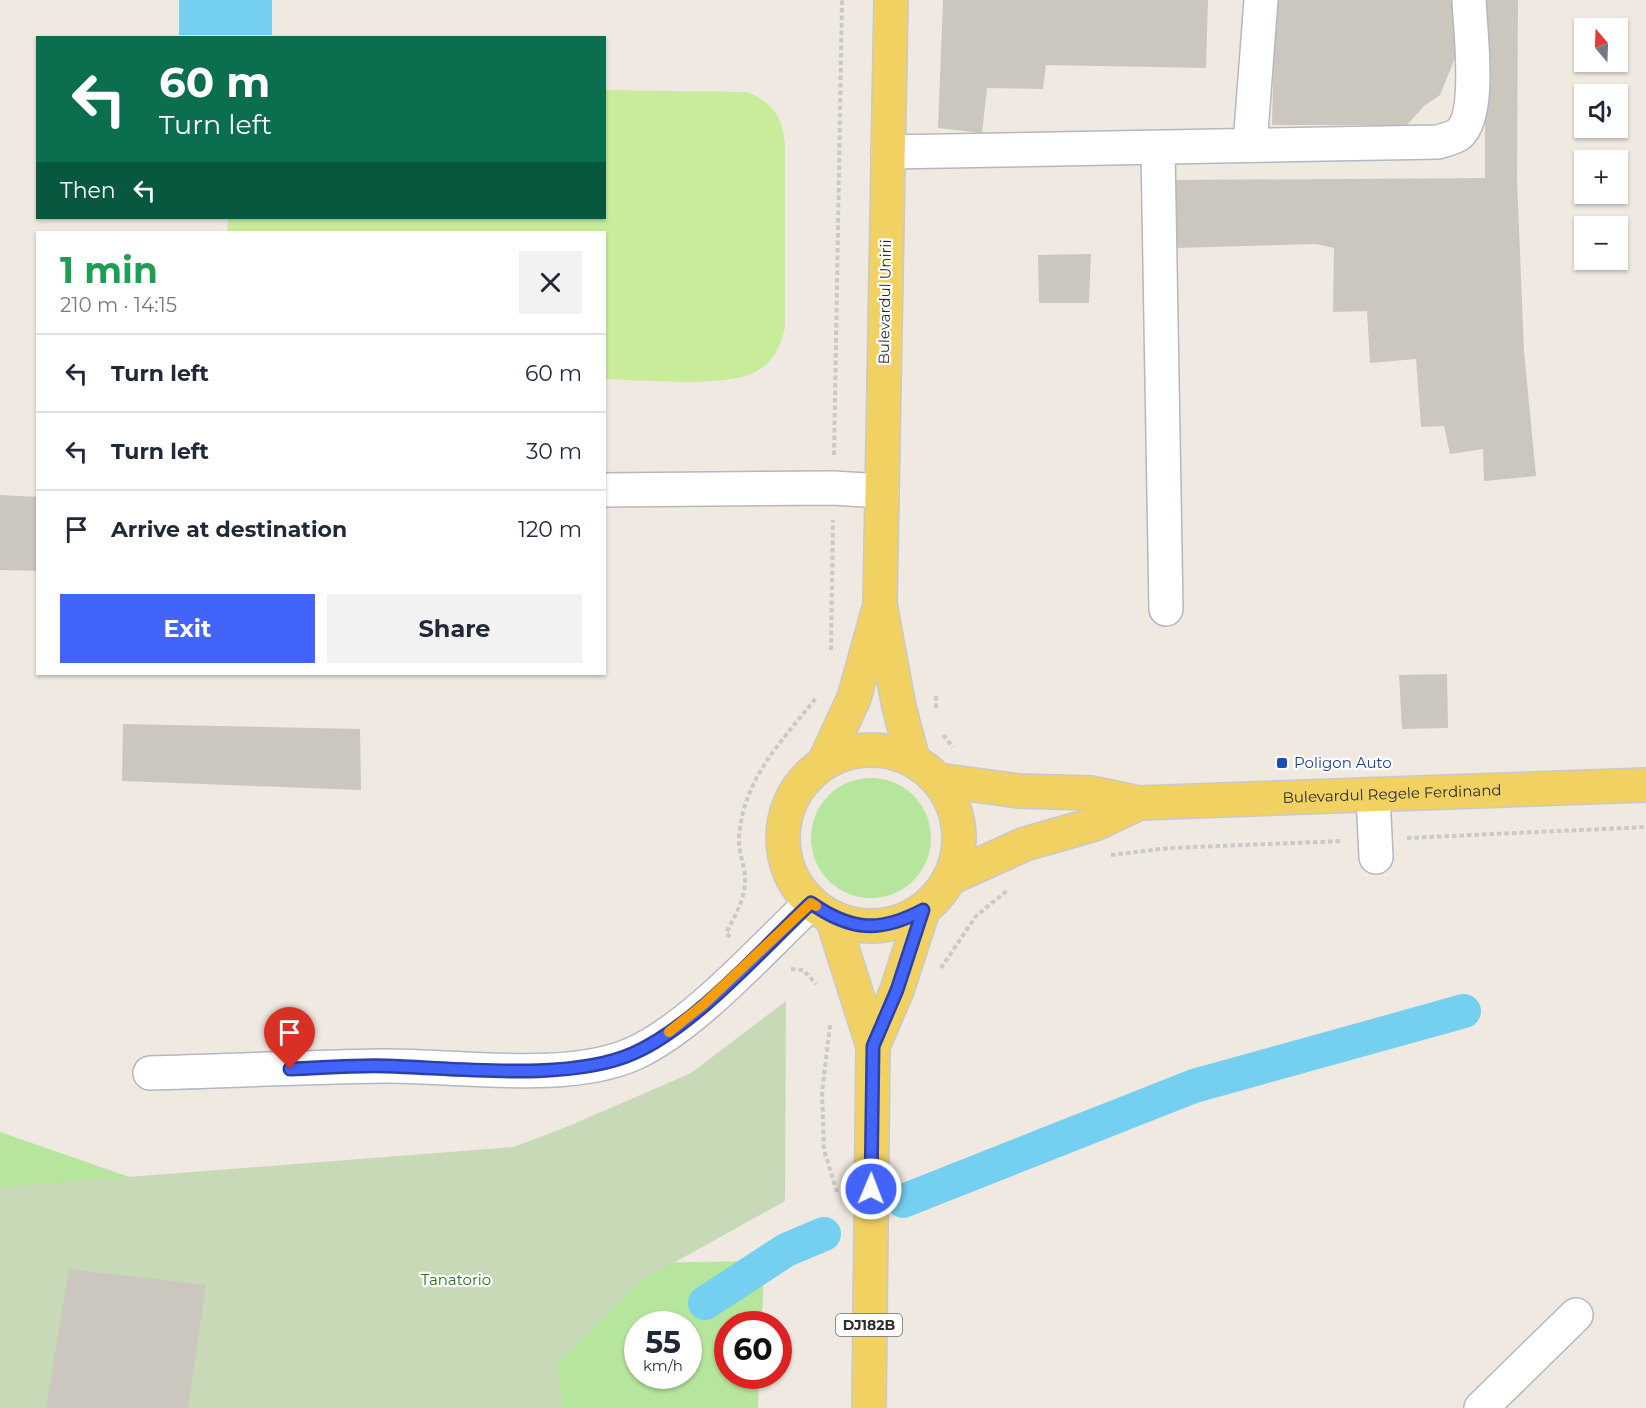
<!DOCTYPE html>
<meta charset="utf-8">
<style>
:root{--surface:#fff;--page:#f2f2f3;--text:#1f2937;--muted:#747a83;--line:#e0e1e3;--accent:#4264fb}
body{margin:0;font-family:Montserrat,sans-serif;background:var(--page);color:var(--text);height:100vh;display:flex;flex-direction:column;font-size:22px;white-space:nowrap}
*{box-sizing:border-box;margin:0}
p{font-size:20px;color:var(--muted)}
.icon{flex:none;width:33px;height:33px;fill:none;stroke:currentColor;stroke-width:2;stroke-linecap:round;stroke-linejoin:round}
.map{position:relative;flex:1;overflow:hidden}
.panel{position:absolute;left:36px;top:231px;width:570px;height:444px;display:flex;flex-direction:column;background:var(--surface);border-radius:0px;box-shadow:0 2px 4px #0004}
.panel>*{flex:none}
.hud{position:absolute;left:36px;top:36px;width:570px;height:183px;border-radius:0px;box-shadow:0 2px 4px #0004;background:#0b6e4f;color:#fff;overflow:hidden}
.needle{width:39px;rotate:341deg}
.controls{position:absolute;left:1574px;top:18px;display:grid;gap:12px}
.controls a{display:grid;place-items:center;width:54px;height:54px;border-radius:0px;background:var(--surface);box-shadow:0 2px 4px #0004;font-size:30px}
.speed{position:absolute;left:624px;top:1311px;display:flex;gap:12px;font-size:30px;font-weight:700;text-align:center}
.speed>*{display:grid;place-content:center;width:78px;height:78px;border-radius:50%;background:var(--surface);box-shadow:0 2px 4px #0004;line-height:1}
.speed small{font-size:15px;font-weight:400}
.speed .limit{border:9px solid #d22;background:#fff;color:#111}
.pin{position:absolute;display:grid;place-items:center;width:51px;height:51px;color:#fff;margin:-62px -26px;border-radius:50% 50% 50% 0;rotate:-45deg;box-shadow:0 0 6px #0007}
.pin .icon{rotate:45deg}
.me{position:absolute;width:66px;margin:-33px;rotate:1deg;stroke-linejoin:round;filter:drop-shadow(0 0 4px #0008)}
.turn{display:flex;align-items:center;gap:21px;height:126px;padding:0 24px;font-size:27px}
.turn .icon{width:78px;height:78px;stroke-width:2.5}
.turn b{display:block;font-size:42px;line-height:51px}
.then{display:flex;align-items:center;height:57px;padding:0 24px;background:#0003;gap:12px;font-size:22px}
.round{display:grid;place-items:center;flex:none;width:63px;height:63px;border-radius:0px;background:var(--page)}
.headline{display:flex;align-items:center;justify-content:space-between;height:102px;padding:0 24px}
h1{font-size:36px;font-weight:700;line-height:45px;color:#1e9e55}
.primary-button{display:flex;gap:12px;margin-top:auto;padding:12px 24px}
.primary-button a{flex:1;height:69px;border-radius:0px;background:var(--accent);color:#fff;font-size:24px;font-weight:700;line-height:69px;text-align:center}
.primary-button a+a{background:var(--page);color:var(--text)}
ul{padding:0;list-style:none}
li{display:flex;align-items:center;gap:18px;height:78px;padding:0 24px;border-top:2px solid var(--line)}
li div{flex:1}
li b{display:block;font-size:22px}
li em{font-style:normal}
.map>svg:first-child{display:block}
.green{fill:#b6e59e;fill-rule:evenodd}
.cemetery{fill:#c8d9b8}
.pitch{fill:#c9ec9a}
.water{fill:#75cff0}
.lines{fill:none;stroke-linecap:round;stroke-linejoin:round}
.canal{stroke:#75cff0;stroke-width:34}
.building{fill:#cbc7bf}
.minor-casing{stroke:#b4b7c1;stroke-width:36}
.major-casing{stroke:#c9c9c9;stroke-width:36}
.path{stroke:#c9c9c9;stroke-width:4;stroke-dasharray:4.5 3;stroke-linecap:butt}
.minor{stroke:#fff;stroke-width:33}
.major{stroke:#f2d163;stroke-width:33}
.route-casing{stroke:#2b41a3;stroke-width:15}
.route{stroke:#4264fb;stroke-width:10}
.slow{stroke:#f59e0b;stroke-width:10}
.transit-dot{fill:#1a4fb4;stroke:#fff;stroke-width:2}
.labels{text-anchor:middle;stroke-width:4.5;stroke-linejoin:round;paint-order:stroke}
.shield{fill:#fff;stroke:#6d6d6d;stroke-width:1.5}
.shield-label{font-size:14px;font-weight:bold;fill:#2e2e2e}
.street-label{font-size:15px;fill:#2e2e2e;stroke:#fff}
.transit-label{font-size:15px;fill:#164399;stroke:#fff;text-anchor:start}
.park-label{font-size:15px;fill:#2c6e1b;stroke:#fff}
</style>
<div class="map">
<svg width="1646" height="1408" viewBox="0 0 1646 1408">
<rect width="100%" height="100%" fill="#efe9e1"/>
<path class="green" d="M811 838a60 60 0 1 1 120 0a60 60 0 1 1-120 0Z
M0,1132L388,1267L764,1261L762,1324H728V1376H759L758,1408H0ZM638,1324H688V1376H638Z"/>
<path class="cemetery" d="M786,1001L785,1201L639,1282L558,1363L563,1408H0V1187L514,1147L571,1125L691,1073Z"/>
<path class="pitch" d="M605,90L747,92C772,102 783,118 785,144V327C781,346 773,363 755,372C727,388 640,380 605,379L604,232H227L228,218H604Z"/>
<path class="water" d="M179,0H272V35H179Z"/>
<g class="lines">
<path class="canal" d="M903,1201L1194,1086L1464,1011
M705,1303L786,1250L824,1234"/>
</g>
<path class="building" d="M943,0H1208L1206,68L1046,65L1043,89L987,88L982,133L938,128Z
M1275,0H1455V58L1440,95L1424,106L1407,125H1272Z
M1485,0H1518L1517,179L1524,351L1536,476L1484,481L1483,449L1450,454L1444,426L1421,427L1416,359L1370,363L1367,311L1333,312L1334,248L1316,244L1176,248L1173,180L1485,178Z
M1091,254L1089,303H1039L1038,255Z
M0,495L38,497V571L0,570Z
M1447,674L1448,728L1402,729L1399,675Z
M123,724L360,729L361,790L122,781Z
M69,1269L206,1285L188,1408H46Z"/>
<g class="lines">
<g class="minor-casing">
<path id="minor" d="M1250,145L1261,0
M1158,149L1166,609
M888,152L1438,142C1444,140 1454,138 1459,134C1482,114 1470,29 1469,0
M604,490L833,488L882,491
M1373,795L1376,857
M150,1073C227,1071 305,1067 382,1066C456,1065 568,1084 635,1053C695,1025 762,949 811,903
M1481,1408L1576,1315"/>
</g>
<g class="major-casing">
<g id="major">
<path d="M891,0L880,604L899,707L913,760"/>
<circle cx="871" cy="838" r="88"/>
<path d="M824,763L854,698L878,612"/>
<path id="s1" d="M938,780L1019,791L1092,793L1139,803L1646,785"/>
<path d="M950,878L1025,844L1095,824L1139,803"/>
<path d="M832,917L873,1046L869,1408"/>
<path d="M873,1046L897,990L923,910"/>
</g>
</g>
<path class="path" d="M834,455L842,0
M831,650L833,520
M936,696V711
M943,735L953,747
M1407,838L1646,827
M1111,855L1169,848L1343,841
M730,937L726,933C735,915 746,899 745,877C744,864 738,850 739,836C744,778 781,742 816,698
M941,968L976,916L1008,890
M791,969L803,970L816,984
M830,1025L822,1093L824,1150L837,1192"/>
<use href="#minor" class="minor"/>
<use href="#major" class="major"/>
</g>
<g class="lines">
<g class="route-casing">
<path id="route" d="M290,1069C322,1068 354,1065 386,1066C457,1068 570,1082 634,1053C695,1026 762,949 811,903C851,931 880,933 923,910L897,990L873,1046L871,1189"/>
</g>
<use href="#route" class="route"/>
<path class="slow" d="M669,1032L704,1004L811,903L816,906"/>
</g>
<rect class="transit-dot" x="1276" y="757" width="12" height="12" rx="3"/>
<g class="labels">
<rect class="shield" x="836" y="1314" width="66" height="22" rx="4.5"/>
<g class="shield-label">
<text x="869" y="1330">DJ182B</text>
</g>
<g class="street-label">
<text transform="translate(885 302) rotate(-89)" y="5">Bulevardul Unirii</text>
<text dy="5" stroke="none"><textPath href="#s1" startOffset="456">Bulevardul Regele Ferdinand</textPath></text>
</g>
<g class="transit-label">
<text x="1294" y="768">Poligon Auto</text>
</g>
<g class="park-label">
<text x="456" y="1285">Tanatorio</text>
</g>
</g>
</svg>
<div class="controls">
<a><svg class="needle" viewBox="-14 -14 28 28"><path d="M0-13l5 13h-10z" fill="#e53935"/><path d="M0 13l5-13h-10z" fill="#747a83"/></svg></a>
<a><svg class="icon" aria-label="sound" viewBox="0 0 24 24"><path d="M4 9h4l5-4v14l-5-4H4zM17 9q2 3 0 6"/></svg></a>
<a>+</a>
<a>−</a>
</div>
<div class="speed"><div>55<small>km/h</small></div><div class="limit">60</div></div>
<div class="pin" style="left:290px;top:1069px;background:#d93025"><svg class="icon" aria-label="arrive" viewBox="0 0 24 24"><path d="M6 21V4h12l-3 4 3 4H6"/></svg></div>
<svg class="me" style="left:871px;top:1189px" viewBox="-20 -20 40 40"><circle r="17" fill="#4264fb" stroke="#fff" stroke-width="3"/><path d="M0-11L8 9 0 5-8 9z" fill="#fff"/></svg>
<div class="hud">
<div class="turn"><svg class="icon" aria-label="left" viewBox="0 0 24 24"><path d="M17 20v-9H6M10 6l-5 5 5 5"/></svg><div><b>60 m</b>Turn left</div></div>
<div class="then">Then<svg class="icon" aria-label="left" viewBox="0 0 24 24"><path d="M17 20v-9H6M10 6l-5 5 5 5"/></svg></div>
</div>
<section class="panel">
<div class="headline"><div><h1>1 min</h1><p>210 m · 14:15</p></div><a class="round"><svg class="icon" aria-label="close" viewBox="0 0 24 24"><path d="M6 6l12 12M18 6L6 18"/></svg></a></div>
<ul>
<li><svg class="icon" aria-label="left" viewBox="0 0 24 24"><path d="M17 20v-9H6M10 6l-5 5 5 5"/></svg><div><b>Turn left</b></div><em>60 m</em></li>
<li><svg class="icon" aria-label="left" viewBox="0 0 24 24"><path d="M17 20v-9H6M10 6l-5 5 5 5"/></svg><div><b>Turn left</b></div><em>30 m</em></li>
<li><svg class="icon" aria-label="arrive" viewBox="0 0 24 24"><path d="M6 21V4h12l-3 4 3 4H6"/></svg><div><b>Arrive at destination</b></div><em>120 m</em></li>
</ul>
<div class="primary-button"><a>Exit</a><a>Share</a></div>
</section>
</div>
